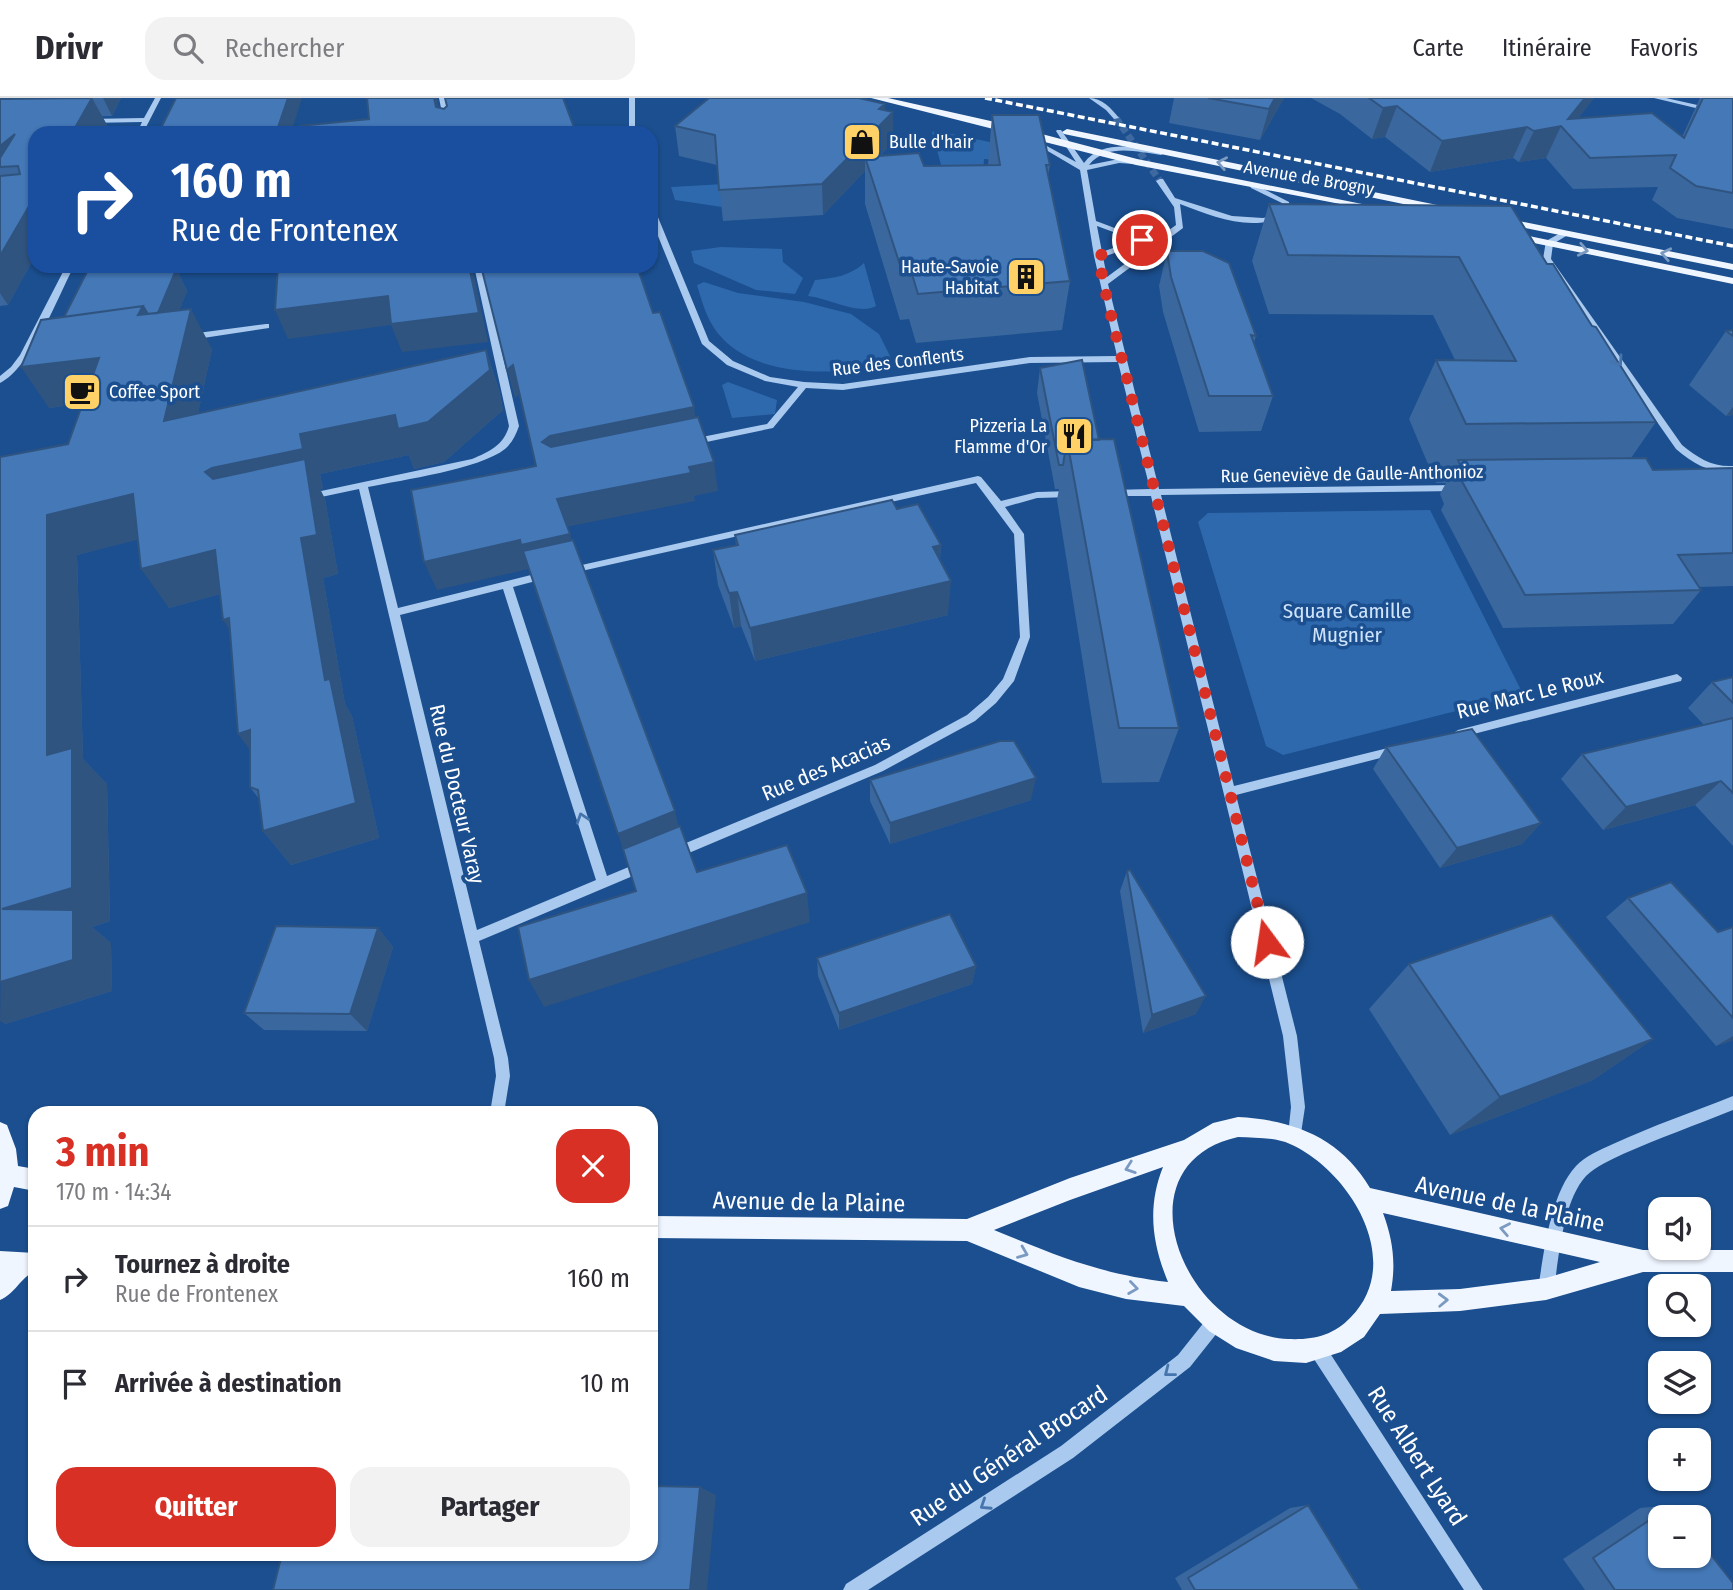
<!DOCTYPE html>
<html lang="fr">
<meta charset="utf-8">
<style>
:root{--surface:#fff;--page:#f2f2f3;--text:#2b2b33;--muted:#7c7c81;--line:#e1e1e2;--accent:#d93025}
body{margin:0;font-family:"Fira Sans Condensed",sans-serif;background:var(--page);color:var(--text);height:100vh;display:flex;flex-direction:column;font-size:26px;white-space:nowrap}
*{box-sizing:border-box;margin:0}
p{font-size:23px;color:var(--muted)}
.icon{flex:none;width:38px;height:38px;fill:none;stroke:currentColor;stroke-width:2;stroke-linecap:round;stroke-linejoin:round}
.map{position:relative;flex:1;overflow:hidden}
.side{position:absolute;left:28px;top:1008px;width:630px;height:455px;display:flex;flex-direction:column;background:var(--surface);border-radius:21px;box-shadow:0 2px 5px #0004}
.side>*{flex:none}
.guide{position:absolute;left:28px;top:28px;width:630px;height:147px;border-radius:21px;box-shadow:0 2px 5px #0004;background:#1a4fa0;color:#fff;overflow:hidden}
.buttons{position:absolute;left:1648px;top:1099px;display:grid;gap:14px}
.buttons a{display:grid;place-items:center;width:63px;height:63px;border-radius:14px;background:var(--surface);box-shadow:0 2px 5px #0004;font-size:35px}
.pin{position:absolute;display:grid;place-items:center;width:60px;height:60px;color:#fff;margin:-30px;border:4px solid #fff;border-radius:50%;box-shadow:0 2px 7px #0007}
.me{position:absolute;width:77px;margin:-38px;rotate:346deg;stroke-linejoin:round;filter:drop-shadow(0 0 5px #0008)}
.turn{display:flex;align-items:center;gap:24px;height:147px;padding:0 28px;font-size:32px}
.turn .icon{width:91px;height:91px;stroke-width:2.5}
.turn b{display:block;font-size:49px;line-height:60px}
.round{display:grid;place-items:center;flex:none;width:74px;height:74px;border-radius:21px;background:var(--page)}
.overview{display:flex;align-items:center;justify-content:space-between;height:119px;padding:0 28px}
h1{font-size:42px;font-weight:700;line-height:52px;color:var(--accent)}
.button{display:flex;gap:14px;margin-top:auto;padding:14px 28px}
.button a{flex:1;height:80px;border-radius:21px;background:var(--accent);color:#fff;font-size:28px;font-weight:700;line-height:80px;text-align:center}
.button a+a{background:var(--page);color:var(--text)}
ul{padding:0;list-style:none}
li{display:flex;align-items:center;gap:21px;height:105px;padding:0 28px;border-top:2px solid var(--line)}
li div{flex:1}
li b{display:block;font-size:26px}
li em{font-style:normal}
header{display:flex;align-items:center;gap:42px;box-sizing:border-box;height:98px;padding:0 35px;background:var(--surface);border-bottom:2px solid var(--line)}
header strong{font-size:33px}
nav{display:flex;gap:38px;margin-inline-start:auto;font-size:24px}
.search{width:490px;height:63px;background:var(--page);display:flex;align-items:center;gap:18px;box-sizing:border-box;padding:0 24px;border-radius:21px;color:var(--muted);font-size:26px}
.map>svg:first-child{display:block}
.green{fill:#2e69ad}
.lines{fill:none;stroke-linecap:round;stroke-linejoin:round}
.minor-tunnel{stroke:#3d69a0;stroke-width:7;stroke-dasharray:7 3.5;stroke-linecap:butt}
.minor{fill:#a9c9ee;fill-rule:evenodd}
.major{fill:#f0f6ff;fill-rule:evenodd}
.rail{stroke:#fff;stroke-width:3.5;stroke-dasharray:7 3.5;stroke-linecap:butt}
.wall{fill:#3a679d}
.shaded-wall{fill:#305480}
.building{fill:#4478b7;stroke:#305480;stroke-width:2}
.oneway{stroke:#7b9ac1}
.oneway2{stroke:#4674ac}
.route{stroke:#d93025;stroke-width:12;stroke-dasharray:0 21.6}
.labels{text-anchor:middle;stroke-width:7;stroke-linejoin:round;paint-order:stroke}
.far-poi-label{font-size:18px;fill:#fff;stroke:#1b4f8f;text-anchor:start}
.far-street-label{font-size:18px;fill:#fff;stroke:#1b4f8f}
.park-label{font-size:21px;fill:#cfe3fa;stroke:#1b4f8f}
.street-label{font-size:21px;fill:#fff;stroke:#1b4f8f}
.near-street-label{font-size:24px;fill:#fff;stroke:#1b4f8f}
</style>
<header>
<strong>Drivr</strong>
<div class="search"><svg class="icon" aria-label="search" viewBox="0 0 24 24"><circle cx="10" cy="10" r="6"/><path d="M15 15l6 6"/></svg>Rechercher</div>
<nav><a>Carte</a><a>Itinéraire</a><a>Favoris</a></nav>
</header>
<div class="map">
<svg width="1733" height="1492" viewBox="0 0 1733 1492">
<rect width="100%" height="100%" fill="#1b4f8f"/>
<path class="green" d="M937,33L1009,48L1004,62L984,61L983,75L943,74L932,34Z
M816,81L722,109L675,102L671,89Z
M721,149L782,151L783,164L803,180L795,196L756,192L694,165L691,153Z
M864,165L876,208C860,218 828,200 808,198L815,182C834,180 850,178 864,165Z
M704,184L738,195L804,204L851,216L879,236L895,268C843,275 764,283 723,241C708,226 703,207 697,187Z
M728,284L777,302L775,316L732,320L722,287Z
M1430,412L1523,596L1283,657L1266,648L1198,424L1208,415Z"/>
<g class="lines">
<path class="minor-tunnel" d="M1116,20L1160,83"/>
<path class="minor" d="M155,0H161L143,35H137L142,24L87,25L84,23L87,21L144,20Z
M439,0H445L452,35H446Z
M629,0H635V35H629Z
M1089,0C1102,0 1111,10 1119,20L1114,21L1106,12Z
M1654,0H1666L1733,15V19Z
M1057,32H1061L1084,65C1102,41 1137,49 1163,54V56L1161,57C1137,54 1107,45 1089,67L1119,61L1138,64L1134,66L1119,65L1087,72L1096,123C1125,133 1149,148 1176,127L1174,109L1156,83L1160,81H1163L1175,100L1232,118L1263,120L1274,118L1283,111L1282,105L1251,90L1250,88L1254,86L1289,104L1290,114C1257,137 1214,119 1180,106L1183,130L1108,186L1159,391L1457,387L1462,390L1457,393L1161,397L1234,688L1396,648L1402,652L1396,656L1236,697L1297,938L1305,1009L1300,1042L1295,1044L1290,1042L1288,1037L1291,1009L1283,938L1151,398H1112L1107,395L1112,392L1150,391L1118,264L1030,265L843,292L806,290L773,330L692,347L687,344L692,341L767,326L798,289L765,283L727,267L702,246L651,121V110L655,112L709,243L733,263L770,279L804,284L843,286L1030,259L1117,258L1094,158L1080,72L1029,42L1034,41L1076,64L1056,33ZM1097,128L1135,142L1102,154ZM1161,139L1107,179L1103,159Z
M1564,133L1571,135L1553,146L1551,161L1682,347C1698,360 1712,369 1733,368V374C1710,375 1693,366 1676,351L1543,161L1546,143Z
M66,168H74C58,199 31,270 0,285V278L11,269L20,257Z
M474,168H482L519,328C516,337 512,345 505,351C480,371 402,382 368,389L398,510L547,473L551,475V479L513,489L607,778L643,763L647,764L649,768L647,772L479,843L508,960L510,978L504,1015H490L496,978L494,960L359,391L307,402L302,399L307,396L472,361C489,354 504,347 509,328ZM503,491L596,782L477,832L400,517Z
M266,226H269V230L190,242L186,239L190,236Z
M978,378L981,379L1001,403L1037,394L1072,393L1077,396L1072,399L1037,400L1005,409L1024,436L1030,539L1014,583L996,605L975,623L883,673L677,760H669L667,756L669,752L875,667L967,617L988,599L1003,581L1020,539L1014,436L976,385L568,476L563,473L564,471Z
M1677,576L1682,580L1681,583L1458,640L1452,636L1458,632Z
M1733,998V1012C1696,1027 1659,1040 1623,1056C1611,1062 1596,1068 1586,1078C1563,1103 1559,1158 1554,1191L1552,1197L1546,1199L1540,1197L1538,1191C1544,1155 1550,1096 1576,1068C1585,1058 1600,1052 1613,1046C1652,1028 1693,1014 1733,998Z
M1215,1216L1221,1218L1223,1224L1221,1230L1190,1269L1073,1360L868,1492H843L846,1486L1061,1348L1178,1257L1209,1218Z
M1318,1244L1324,1246L1483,1492H1464L1312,1258L1310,1252L1312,1246Z"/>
<path class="major" d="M871,0H888L1004,26L1137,61L1387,111L1382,114L1136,67Z
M1067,31L1447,109L1452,112L1447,115L1064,36L1062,34Z
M1499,119L1733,166V172L1495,124V120Z
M1509,134L1733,180V186L1505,139L1504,137Z
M1238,1019C1294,1022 1341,1040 1370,1090L1643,1152H1733V1174H1643L1546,1202L1460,1213L1380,1216L1364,1239L1341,1254L1306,1265L1274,1263L1236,1250L1209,1233L1184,1208L1126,1201L1079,1189L967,1143L651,1140V1118L967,1121L1070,1080L1184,1042L1213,1025ZM1238,1039C1255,1040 1275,1039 1290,1046C1349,1072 1406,1163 1351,1219C1333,1238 1313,1242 1288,1241C1183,1236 1116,1066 1238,1039ZM1163,1069C1147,1109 1152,1145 1168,1184C1100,1176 1057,1158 994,1132L1070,1102ZM1383,1115L1600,1164L1546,1180L1460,1191L1391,1193C1396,1165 1393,1142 1383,1115Z
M0,1024L7,1027L16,1051L18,1068L35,1071V1093L14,1089L8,1108L0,1111Z
M0,1153L35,1155V1173C21,1179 15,1196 0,1202Z"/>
<path class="rail" d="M985,0L1733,148"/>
</g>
<path class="wall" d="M0,0H121L112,18H102L107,27L35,35V158L8,207L0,208Z
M1174,0H1284L1260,42L1169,25Z
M1311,0H1594L1578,20L1682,39L1700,0H1733V131L1677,120L1652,102L1658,89L1573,91L1546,60L1519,64L1513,60L1430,74L1385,39L1372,41L1340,16Z
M885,12L893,44L880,58L924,68L988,67L992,17L1050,67L1048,78L1070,183L1062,232L916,245L909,221L900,222L865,106V73L823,117L723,123L717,67L679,58L675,28Z
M1269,106L1547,166L1592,228L1656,324L1631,360L1653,372L1733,370V488L1699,489L1701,492L1673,526L1503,530L1441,412L1444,406L1440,396L1446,385H1436L1409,321L1436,262H1455L1433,217L1269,216L1252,163Z
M1167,153L1256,238L1254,245L1273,298L1261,333L1199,334L1163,214L1159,188Z
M182,168L179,177L187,193L179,213L212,251L198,315L486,252L499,292L503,312L444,364L414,371L409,357L320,376L323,391H320L325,401L338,476L323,480L345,606L352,618L379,740L291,767L263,733L259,701L250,689V651L230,532L220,496L169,510L138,441L77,457L83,661L107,686L110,823L92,829L111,845L112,893L5,926L68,346L83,305L49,310L64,219Z
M1733,232V317L1726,318L1689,287L1726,233Z
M1040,270L1099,342L1179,630L1159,684L1102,685L1057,402L1059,391H1055L1037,295Z
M897,411L941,447L940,461L948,517L755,563L741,528L734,530L718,487L713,452L736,447L735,437Z
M1733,579V748L1695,707L1603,732L1561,681L1582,656L1704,627L1688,610L1712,584Z
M1386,649L1541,725L1522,746L1440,770L1373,671Z
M870,682L1031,702L890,746L870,703Z
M1127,773L1196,916L1143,935L1120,793Z
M1628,800L1718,834L1733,829V942L1716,948L1606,819Z
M378,830L393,849L367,933L264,932L244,915Z
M817,860L976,868L972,886L839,932L818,878Z
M1409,866L1653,941L1593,982L1450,1037L1369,911Z
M1308,1407L1360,1492H1182L1175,1480L1290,1410Z
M1672,1407L1733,1492H1585L1563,1461L1640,1410Z"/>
<path class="shaded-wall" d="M92,0L107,27L102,35H72Z
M103,0H121L112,18Z
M288,0H302L291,35H276Z
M434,0H437L443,35L436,9Z
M1275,0H1284L1260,42L1269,11Z
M1585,0H1594L1567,35L1568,21Z
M885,6V22L893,14V44L869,69L865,59V73L823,117L822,86L879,11Z
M1397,8L1385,39L1372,41L1383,10Z
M1561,28L1546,60L1519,64L1534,33Z
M1527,29L1513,60L1430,74L1442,43Z
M15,36L0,69V48Z
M35,98V158L8,207L0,195V158Z
M162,168H182L179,177L187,193L170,237L138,217Z
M469,168H472L488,244L402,254L391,227L288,241L275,212L388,198Z
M191,211L212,251L188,363L164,323Z
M486,252L499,292L503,312L444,364L414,371L409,357L320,376L323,391H320L325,401L338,476L323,480L345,606L352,618L379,740L291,767L263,733L325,582L205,374L212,370L300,336Z
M99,260L124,300L49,310L21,269Z
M513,267L521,295L515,300L507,272Z
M694,309L698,337L557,366L542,344L550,338Z
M1733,309V317L1726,318Z
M714,364L718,393L694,398L695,403L566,429L557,401Z
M133,396L160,436L77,457L83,661L107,686L110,823L92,829L111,845L112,893L5,926L0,923L2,811L47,657V417Z
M570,436L578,464L529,471L437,492L424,464L520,442Z
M941,447L938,481L933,449Z
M215,452L240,491L169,510L141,471Z
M951,483L948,517L755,563L750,530Z
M737,494L741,528L734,530L729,495Z
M229,520L249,560L223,522Z
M250,632L265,672L238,636Z
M1036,680L1031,702L890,746V725Z
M1721,683L1695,707L1603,732L1626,709Z
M675,713L682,744L628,767L618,736Z
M1541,725L1522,746L1440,770L1457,750Z
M807,795L810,824L544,909L529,882Z
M378,830L393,849L367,933L350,916Z
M976,868L972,886L839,932V915Z
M1206,898L1196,916L1143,935L1152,917Z
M1733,938V942L1716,948Z
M1653,941L1593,982L1450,1037L1500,999Z
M700,1389L716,1397L707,1492H690Z"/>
<path class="building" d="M92,0L72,35H35V98L0,158V78L20,76L18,68L0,69V60L15,36L0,48V1Z
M176,0H288L276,35H172L173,33L159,34Z
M367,0H434L436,9L444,11L447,8L445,0H563L576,35H298L299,28L369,21Z
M709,0H859L885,6L879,11L893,14L822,86L719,92L715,37L675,28Z
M1208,0H1275L1269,11Z
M1369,0H1585L1568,21L1652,15L1684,40L1703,0H1733V95L1696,88L1670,70L1676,57L1590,60L1561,28L1534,33L1527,29L1442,43L1397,8L1383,10Z
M992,17H1039L1050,67H1046L1070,183L918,196L911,173H902L865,59L919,55L924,68L1000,67Z
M1269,106L1511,108L1547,166H1553L1592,228L1596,229L1656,324L1466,326L1436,262L1516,263L1459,159L1288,157Z
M1167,153H1203L1229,165L1256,238L1251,237L1273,298H1209L1171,179Z
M90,168H162L160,173L176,172L158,215L148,216L143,208L64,219Z
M278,168H469L479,215L391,226L388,198L275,212Z
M481,168H637L653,215L660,214L694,309L550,338L542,344L551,349L698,319L714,364L689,369L691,375L557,401L570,436L521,447L520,442L424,464L411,392L536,368L513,267L507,272Z
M143,208L138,217L191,211L164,323L486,252L490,272L428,324L398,331L395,317L300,336L303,351L212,370L205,374L213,381L305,361L317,437L301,440L325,582L330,581L356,705L263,733L258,692L250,689V632L238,636L229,520L223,522L215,452L141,471L133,396L47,417V657L72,650V790L2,811L73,812V862L0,884V359L68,346L99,260L21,269L41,222Z
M1733,232V238L1726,233Z
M1082,262L1099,342H1067L1063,367H1059L1040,270Z
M1114,341L1179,630H1119L1067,342Z
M1646,360L1653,372L1733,370V455L1678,457L1701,492L1525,497L1459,378H1465L1458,362Z
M892,402L897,411L918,406L941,447L933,449L951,483L750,530L737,494L729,495L713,452L738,447L735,437Z
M573,442L675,713L618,736L523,453Z
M1733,579V605L1712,584Z
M1733,620V695L1721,683L1626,709L1582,656Z
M1472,631L1541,725L1457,750L1386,649Z
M1000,643H1014L1036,680L890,725L870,682Z
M680,728L697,774L787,747L807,795L529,882L518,829L636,793L623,751Z
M1130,772L1206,898L1152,917L1127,773Z
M1671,784L1718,834L1733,829V920L1628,800Z
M950,816L976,868L839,915L817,860Z
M1552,817L1653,941L1500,999L1409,866Z
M276,828L378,830L350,916L244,915Z
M651,1388L700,1389L690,1492H273L282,1456H651Z
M1308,1407L1360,1492H1195L1188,1480Z
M1672,1407L1682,1419H1661V1458H1699V1442L1733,1485V1492H1615L1593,1460Z"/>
<defs><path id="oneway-chevron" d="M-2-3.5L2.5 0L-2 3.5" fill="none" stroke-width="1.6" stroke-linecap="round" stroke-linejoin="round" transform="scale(1.75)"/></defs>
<g class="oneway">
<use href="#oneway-chevron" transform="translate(1222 65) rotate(-169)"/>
<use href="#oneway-chevron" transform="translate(1583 152) rotate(12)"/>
<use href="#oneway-chevron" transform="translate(1666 156) rotate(-168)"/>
<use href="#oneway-chevron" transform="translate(1130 1070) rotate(161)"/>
<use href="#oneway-chevron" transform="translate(1505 1131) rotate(-169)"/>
<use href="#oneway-chevron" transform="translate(1023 1155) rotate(22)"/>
<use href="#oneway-chevron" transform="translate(1133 1190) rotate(8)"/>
<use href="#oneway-chevron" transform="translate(1443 1202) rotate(-2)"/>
</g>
<g class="oneway2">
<use href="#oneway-chevron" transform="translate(1618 263) rotate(55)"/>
<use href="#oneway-chevron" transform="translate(582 720) rotate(-108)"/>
<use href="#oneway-chevron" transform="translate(1169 1274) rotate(142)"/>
<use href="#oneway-chevron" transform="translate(985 1407) rotate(147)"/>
</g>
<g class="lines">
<path class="route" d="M1142,142L1098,158L1108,205L1267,844"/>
</g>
<defs>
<g id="shop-square" transform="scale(2.0125)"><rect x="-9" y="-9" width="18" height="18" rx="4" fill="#ffd166" stroke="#1b4f8f"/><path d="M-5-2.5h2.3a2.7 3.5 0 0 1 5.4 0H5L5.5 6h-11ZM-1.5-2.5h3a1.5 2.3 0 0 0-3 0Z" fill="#111"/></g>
<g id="building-square" transform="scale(2.0125)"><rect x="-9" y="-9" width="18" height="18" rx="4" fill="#ffd166" stroke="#1b4f8f"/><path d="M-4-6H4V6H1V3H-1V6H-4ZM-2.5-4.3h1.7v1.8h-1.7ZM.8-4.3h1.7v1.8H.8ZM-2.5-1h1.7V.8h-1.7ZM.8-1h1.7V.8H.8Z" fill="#111"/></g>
<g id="cafe-square" transform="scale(2.0125)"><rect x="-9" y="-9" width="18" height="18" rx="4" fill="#ffd166" stroke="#1b4f8f"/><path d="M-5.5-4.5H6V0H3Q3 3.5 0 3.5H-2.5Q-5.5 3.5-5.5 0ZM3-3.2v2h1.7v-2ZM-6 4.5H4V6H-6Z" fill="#111"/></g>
<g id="restaurant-square" transform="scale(2.0125)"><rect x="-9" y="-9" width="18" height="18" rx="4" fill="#ffd166" stroke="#1b4f8f"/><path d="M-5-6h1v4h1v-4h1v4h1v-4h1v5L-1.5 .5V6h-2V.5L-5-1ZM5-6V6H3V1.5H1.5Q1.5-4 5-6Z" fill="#111"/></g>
</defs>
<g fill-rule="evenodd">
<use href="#shop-square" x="862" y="44"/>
<use href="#building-square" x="1026" y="179"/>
<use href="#cafe-square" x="82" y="294"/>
<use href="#restaurant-square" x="1074" y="338"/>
</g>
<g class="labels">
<g class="far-poi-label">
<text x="889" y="50">Bulle d'hair</text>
<text x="999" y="175" text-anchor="end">Haute-Savoie<tspan x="999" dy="21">Habitat</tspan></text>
<text x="109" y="300">Coffee Sport</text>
<text x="1047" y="334" text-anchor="end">Pizzeria La<tspan x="1047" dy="21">Flamme d'Or</tspan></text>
</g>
<g class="far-street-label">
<text transform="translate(1309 80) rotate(10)" y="6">Avenue de Brogny</text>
<text transform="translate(898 264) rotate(-7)" y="6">Rue des Conflents</text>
<text transform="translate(1352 376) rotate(-1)" y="6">Rue Geneviève de Gaulle-Anthonioz</text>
</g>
<g class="park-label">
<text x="1347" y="520">Square Camille<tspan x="1347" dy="24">Mugnier</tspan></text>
</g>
<g class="street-label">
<text transform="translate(1530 596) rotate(-14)" y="7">Rue Marc Le Roux</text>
<text transform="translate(826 670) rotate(-23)" y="7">Rue des Acacias</text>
<text transform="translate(457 696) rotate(77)" y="7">Rue du Docteur Varay</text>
</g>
<g class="near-street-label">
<text transform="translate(809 1104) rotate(1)" y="8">Avenue de la Plaine</text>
<text transform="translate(1510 1106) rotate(12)" y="8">Avenue de la Plaine</text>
<text transform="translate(1009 1358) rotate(-34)" y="8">Rue du Général Brocard</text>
<text transform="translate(1417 1358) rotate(57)" y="8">Rue Albert Lyard</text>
</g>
</g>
</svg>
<div class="buttons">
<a><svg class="icon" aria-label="sound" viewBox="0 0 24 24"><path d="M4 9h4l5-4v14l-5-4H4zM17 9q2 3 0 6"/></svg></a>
<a><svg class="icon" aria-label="search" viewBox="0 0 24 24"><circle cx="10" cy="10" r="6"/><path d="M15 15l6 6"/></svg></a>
<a><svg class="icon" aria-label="layers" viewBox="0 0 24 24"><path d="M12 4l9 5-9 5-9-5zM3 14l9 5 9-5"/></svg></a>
<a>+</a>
<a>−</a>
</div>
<div class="pin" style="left:1142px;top:142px;background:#d93025"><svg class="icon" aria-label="arrive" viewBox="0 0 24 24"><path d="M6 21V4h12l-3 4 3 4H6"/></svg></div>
<svg class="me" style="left:1267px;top:844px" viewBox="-20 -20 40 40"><circle r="19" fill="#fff"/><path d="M0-13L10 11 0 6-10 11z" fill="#d93025"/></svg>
<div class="guide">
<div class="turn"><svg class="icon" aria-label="right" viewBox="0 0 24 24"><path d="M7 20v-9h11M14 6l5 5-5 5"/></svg><div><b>160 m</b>Rue de Frontenex</div></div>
</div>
<section class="side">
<div class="overview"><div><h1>3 min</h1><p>170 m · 14:34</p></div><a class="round" style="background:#d93025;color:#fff"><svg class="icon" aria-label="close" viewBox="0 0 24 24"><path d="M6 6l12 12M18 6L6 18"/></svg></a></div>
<ul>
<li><svg class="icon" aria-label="right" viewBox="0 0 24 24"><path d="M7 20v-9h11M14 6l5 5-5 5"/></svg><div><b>Tournez à droite</b><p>Rue de Frontenex</p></div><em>160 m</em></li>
<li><svg class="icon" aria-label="arrive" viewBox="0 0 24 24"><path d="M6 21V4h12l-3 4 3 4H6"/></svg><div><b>Arrivée à destination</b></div><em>10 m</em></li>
</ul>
<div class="button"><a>Quitter</a><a>Partager</a></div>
</section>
</div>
